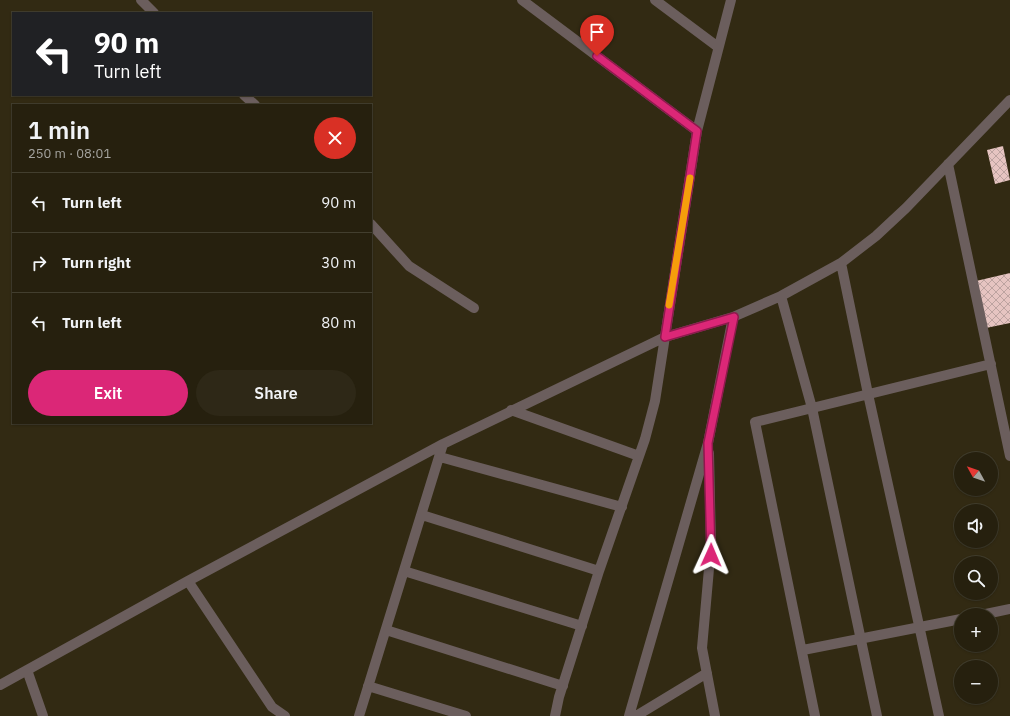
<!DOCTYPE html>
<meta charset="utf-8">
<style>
:root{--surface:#26200e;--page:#2e2817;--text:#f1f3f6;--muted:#a4a39e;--line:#423e2e;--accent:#db2777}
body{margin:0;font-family:"IBM Plex Sans",sans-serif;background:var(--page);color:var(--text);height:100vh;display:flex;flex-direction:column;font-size:15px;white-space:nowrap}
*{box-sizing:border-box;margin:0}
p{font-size:13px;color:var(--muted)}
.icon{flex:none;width:22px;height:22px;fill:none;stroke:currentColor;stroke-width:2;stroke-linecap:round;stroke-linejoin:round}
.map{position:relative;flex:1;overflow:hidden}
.sheet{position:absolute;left:12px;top:104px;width:360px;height:320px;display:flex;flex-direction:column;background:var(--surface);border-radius:0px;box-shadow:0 1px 3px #0004,0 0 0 1px var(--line)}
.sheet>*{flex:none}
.top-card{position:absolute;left:12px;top:12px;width:360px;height:84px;border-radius:0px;box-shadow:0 1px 3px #0004,0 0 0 1px var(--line);background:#202124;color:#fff;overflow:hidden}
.needle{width:26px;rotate:310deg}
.fabs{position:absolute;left:954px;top:452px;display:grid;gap:8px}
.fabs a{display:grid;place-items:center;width:44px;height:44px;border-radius:50%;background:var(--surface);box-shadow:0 1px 3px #0004,0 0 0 1px var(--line);font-size:20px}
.pin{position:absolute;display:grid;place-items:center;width:34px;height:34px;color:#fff;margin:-41px -17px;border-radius:50% 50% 50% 0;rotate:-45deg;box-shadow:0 0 4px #0007}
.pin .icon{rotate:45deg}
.me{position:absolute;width:44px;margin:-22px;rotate:1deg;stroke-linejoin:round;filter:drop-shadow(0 0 3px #0008)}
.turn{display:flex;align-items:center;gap:14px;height:84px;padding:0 16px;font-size:18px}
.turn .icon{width:52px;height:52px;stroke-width:2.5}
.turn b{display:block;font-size:28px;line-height:34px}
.round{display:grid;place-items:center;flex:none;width:42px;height:42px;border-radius:21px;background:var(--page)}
.headline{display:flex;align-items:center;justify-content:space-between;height:68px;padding:0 16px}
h1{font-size:24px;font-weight:600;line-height:30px}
.button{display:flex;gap:8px;margin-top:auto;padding:8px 16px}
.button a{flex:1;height:46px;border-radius:24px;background:var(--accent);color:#fff;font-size:16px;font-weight:600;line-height:46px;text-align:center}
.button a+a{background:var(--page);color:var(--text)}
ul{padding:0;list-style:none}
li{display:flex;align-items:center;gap:12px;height:60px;padding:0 16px;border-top:1px solid var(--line)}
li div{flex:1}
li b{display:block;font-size:15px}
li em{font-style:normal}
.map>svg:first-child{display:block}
.building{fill:url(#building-cross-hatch)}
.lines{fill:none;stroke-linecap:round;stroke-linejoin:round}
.minor{stroke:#6b5e5d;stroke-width:10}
.route-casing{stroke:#8e194d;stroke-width:10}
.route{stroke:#db2777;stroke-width:7}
.slow{stroke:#f59e0b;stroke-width:7}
</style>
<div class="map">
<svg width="1010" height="716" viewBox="0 0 1010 716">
<defs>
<pattern id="building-cross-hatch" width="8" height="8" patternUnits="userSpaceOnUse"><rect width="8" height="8" fill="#e6c4c1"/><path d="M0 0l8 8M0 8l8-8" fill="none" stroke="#bda3a0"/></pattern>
</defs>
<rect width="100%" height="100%" fill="#322a13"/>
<path class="building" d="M1003,146L1010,180L995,184L987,150Z
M1010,273V323L986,328L976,281Z"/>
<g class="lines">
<path class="minor" d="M141,0L154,13
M522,0L697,131
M655,0L718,47
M244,95L255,105
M948,164L1010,456
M371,224L409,266L474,308
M841,263L868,394L939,716
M781,296L812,408L877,716
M511,410L639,456
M709,453L711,546L702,648L715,716
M440,457L622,507
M422,515L599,571
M404,571L582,626
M188,581L272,707L285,716
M981,615L1010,609
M386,630L563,686
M803,650L961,619
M27,670L43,716
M0,685L188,581L443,444L665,337L733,317L781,296L841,263L876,236L906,208L1010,100
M368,686L466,716
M359,716L443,444
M555,716L559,697L599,571L645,439L655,401L697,131L731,0
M629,716L708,443L733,317
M636,716L707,673
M815,716L755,422L991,364"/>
</g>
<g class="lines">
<g class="route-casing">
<path id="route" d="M597,56L697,131L665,337L734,317L708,443L711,555"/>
</g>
<use href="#route" class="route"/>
<path class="slow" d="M669,305L690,178"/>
</g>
</svg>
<div class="fabs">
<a><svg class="needle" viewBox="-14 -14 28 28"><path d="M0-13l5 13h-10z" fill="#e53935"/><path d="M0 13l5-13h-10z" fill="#a4a39e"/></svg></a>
<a><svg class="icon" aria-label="sound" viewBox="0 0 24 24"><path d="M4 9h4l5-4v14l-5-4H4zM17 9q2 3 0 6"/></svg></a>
<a><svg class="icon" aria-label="search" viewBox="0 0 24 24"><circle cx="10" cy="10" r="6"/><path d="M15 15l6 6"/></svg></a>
<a>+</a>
<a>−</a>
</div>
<div class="pin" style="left:597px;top:56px;background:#d93025"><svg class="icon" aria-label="arrive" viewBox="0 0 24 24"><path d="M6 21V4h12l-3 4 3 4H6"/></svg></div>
<svg class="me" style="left:711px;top:555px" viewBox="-20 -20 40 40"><path d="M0-17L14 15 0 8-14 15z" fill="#db2777" stroke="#fff" stroke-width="4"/></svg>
<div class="top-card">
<div class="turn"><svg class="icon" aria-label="left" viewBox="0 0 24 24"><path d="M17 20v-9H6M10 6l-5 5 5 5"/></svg><div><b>90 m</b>Turn left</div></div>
</div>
<section class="sheet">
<div class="headline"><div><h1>1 min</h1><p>250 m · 08:01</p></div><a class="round" style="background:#d93025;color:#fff"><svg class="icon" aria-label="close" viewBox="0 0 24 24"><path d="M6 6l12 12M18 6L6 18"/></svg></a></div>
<ul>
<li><svg class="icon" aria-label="left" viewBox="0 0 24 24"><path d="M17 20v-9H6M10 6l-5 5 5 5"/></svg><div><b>Turn left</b></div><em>90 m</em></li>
<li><svg class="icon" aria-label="right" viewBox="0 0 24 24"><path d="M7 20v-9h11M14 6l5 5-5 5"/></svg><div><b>Turn right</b></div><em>30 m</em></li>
<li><svg class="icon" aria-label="left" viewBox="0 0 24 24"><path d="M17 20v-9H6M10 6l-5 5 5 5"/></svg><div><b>Turn left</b></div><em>80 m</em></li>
</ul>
<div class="button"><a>Exit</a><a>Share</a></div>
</section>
</div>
